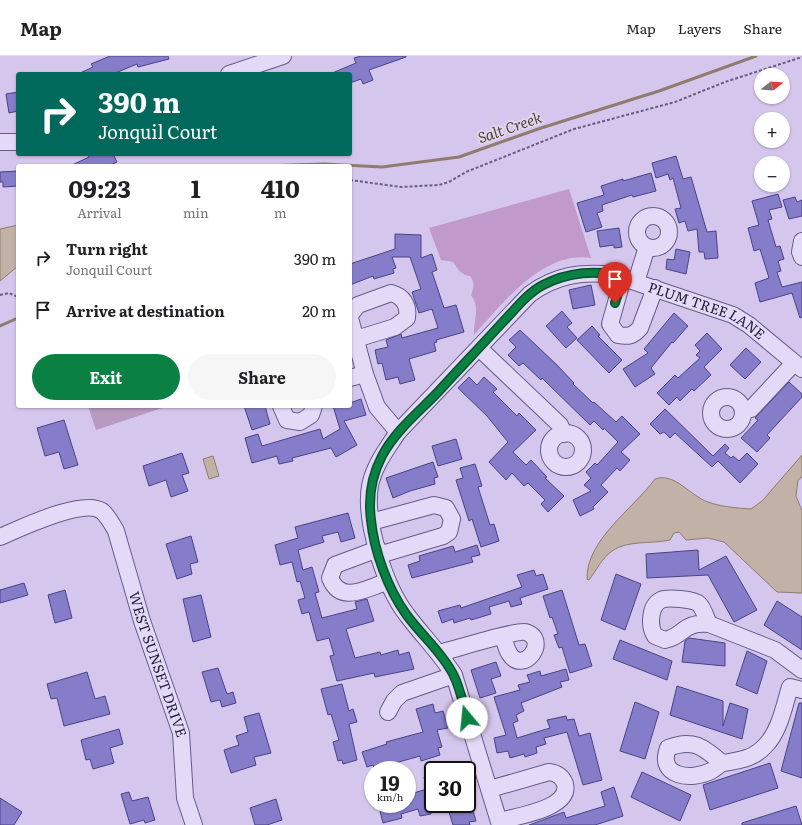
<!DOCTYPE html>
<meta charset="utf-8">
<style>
:root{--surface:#fff;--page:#f6f6f6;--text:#202124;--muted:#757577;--line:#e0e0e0;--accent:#0b8043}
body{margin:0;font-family:Literata,serif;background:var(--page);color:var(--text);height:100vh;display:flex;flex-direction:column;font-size:15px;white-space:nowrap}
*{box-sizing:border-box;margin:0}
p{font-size:13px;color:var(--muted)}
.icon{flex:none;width:22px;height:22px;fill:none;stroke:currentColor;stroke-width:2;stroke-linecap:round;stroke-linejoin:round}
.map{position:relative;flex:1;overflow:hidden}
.sheet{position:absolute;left:16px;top:108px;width:336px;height:244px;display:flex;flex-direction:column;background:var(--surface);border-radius:4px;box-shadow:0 1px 3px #0004}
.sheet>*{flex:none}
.banner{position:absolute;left:16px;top:16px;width:336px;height:84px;border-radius:4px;box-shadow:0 1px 3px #0004;background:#00695c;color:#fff;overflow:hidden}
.needle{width:26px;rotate:73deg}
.tools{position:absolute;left:754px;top:12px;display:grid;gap:8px}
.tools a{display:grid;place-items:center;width:36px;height:36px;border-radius:50%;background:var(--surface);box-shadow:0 1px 3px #0004;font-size:20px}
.speed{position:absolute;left:364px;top:705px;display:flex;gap:8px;font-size:20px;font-weight:700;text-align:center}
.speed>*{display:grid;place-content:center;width:52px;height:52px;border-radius:50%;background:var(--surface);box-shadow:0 1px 3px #0004;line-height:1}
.speed small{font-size:10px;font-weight:400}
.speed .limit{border:2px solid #111;border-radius:6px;background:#fff;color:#111}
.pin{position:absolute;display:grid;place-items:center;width:34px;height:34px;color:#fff;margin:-41px -17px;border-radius:50% 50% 50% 0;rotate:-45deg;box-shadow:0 0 4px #0007}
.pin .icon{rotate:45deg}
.me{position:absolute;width:44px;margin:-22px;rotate:343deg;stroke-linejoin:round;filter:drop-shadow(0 0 3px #0008)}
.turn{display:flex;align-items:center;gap:14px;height:84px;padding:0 16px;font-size:18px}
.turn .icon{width:52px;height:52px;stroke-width:2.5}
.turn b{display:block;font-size:28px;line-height:34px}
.eta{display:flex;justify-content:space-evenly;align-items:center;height:68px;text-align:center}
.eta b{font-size:24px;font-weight:700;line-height:28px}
.primary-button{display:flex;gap:8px;margin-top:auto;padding:8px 16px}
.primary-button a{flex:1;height:46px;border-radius:24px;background:var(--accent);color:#fff;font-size:16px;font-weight:700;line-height:46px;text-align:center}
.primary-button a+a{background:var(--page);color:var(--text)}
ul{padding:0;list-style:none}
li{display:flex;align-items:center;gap:12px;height:52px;padding:0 16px}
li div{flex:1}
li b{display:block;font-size:15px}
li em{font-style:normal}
header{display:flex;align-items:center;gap:24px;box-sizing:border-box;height:56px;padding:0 20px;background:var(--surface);border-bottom:1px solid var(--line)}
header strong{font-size:19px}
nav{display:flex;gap:22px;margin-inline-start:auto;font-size:14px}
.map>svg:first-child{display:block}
.green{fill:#c19acb}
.cemetery{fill:#b899c0}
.water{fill:#c1b1a7;stroke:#8f7c6e}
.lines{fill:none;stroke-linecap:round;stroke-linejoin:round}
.stream{stroke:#8f7c6e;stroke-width:3}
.building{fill:#857dca;stroke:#484386}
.minor-casing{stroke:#655c88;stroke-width:18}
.path{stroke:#655c88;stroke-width:2;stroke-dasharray:3 2;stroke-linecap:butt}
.minor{stroke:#e5d9f8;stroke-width:16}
.route-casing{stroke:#07532c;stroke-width:10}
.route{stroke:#0b8043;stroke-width:7}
.labels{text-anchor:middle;stroke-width:3.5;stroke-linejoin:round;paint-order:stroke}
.street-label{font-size:14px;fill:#241f38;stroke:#e1d5f4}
.water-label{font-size:15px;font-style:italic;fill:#57482f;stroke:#e1d5f4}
</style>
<header>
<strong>Map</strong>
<nav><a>Map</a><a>Layers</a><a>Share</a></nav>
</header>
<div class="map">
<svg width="802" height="769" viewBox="0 0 802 769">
<rect width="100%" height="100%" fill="#d5c6ed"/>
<path class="green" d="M569,133L591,202C543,194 502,248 474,279C473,264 481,253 471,239C474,231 475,227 470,220C461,219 458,213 453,206L441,204L429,172Z"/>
<path class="cemetery" d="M88,350H168L96,374Z"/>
<path class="water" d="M18,169V210L0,225V173Z
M802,399V421L798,424L796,440L802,455V537L777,536L724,486L708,482L686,484L679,476L674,477L670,484C652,488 627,484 612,495C602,502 596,515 589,524L587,523C586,484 633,453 655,423C675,416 690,440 708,446C722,451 737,452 751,453L762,445Z
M213,400L219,420L209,423L203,403Z"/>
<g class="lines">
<path class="stream" d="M262,110L324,108L382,111L459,101L541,72L659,35L756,0
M0,270L18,262"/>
</g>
<path class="building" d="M110,0H168L169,3L138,11L137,8L113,18H78L93,11L91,8Z
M361,0H406V1L369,14L373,24L363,28L361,23L350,27V18H330L356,7L354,2Z
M18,36V55L9,57L6,38Z
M88,98H113L117,106L108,110H70L89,101Z
M676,100L683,123L691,121L707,176L716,175L718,202L705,203L704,196H699L697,173L688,175L685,165L679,167L675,153L681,152L673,122L670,124L668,118L656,122L652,107Z
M18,115V130L3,131V126H0V116Z
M651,117L656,135L633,141L632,139L602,149L603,155L597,157L602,171L586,176L577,147L604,139L601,130L623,123V125Z
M778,138L782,151L769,154L772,163L768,164L776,191L780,190L784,203L778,205L781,215L777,216L782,231L802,226V261L800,262L792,237L760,246L755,227L769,222L760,193L754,195L748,172L759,169L752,145Z
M795,141L797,146L802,144V160L789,163L783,144Z
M619,172L622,191L614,192V189L600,191L597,175Z
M395,178L421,179V202L432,198L437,214L432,216L444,252L456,249L464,276L436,284L437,286L434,287L436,295L409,303L415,324L400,328L398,321L386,324L382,307L378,308L375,294L388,291L386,284L401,278L402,282L438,272L432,253L419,257L412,236L421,233L410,201H392L396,212L393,213L394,217L374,223L373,220L350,229V208L395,193Z
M676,193L690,196L686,218L666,213L667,203L674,204Z
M591,229L595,249L573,253L569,234Z
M562,255L572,267L567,271L577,282L566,292L546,270Z
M674,257L688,270L673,287L672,286L651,312L655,318L635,331L623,313L648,297L644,293Z
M592,270L600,279L598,280L622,304L609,317L577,284Z
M520,274L557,309L574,327L573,328L593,347L594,346L616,366L622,360L640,378L621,396L630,404L620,415L617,412L601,429L608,436L593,451L594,453L580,460L573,444L591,435L584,429L591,422L586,416L595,407L597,409L618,386L604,372L603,374L594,365L590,369L542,322L541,324L523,307L519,310L508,299L516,291L509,284Z
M707,277L722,293L704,311L711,319L694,335L692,333L680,345L677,341L669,349L657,337L675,319L678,322L700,302L696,299L700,295L695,289Z
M746,292L761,306L745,323L730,309Z
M469,321L477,329L484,321L497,333L493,336L517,360L519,357L536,374L513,396L526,409L531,404L547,421L545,422L564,440L548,456L541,448L545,444L528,427L524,430L512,417L506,424L489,406L508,386L487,360L458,332Z
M789,326L802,338V341L767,379L770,382L757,396L741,382L758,364L755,362Z
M361,343L366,359L344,365L357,389L336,401L331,392L292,402L293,405L279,408L277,400L252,407L245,382L258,378L262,390L320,373L323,383L340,373L333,350H350V347Z
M244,350H265L270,368L252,374Z
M665,353L713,400L725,388L729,392L725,397L731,402L733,400L739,405L747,397L758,408L740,427L718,405L712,411L675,377L670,382L664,376L660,378L650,368Z
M64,364L78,409L64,413L59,396L45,400L37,372Z
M456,383L462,403L438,410L432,390Z
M182,397L189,417L182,419L188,435L171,441L166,424L149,430L143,410Z
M433,406L438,421L434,422L435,428L410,435L393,442L386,422Z
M475,408L482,430L478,431L490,469L494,468L499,485L481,491L472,463L469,465L456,424L463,422L460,412Z
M348,457L355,482L341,486L338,476L322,480L324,486L298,494L303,514L312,511L319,536L315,537L322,562L357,553L355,546L367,543L374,565L346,573L355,602L380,596L381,599L398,594L399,599L409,596L414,613L375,621L374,617L337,625L330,600L334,599L329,582L317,585L309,556L302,558L298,544L305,542L300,525L297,526L292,506L280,509L275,489L298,482L295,471Z
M191,480L198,506L190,508L192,518L177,523L166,488Z
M477,489L480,499L471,501L473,506L412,522L408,509L420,505L419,500L453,490L455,496Z
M698,494L699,514L726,500L757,554L734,566L708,519L647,522L646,498Z
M534,514L536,520L543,518L548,533L520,542L522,548L511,551L509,545L489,551L491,558L471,564L470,562L454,567L453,563L442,567L438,555L460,549L461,552L522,531L517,519Z
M616,518L641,528L625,574L601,564Z
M24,527L28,539L0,547V534Z
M65,534L72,562L55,567L48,539Z
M562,534L579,589L585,588L592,610L570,617L562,591L559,592L554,579L558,578L552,561L550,562L543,540Z
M201,539L211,581L193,586L183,543Z
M777,545L802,561V594L764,569Z
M689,582L725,587V610L682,606L685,585Z
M620,584L672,605L667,624L613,603Z
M747,595L767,605L757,638L736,629Z
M496,606L501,620L491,623L496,637L480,642L471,614Z
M218,612L227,638L233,636L236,647L222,651L220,644L211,646L202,616Z
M566,613L569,624L560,626L562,631L521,647L524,655L516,659L518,665L513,667L517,682L550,672L547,664L566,660L567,664L574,663L579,680L590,677L602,724L583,729L567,676L544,682L546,688L536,691L537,697L525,701L524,698L510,702L508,695L497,697L494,682L506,679L494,641L520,634L518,629L530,626L527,619L540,615L541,620Z
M87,616L95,643L105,640L110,658L64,670L57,642L51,643L47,628Z
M342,628L349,655L353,653L357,666L349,668L357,704L343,708L342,704L338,705L333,686L339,684L331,658L328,659L321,633Z
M677,630L723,645V670L730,647L748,653L742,683L670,659Z
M635,646L659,656L645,703L620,695Z
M799,647H802V722L781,715Z
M433,648L435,657L443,655L448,672L437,674L442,691L438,692L440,699L421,705L420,700L374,713L373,709L367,711L362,696L387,688L386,686L423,676L416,653Z
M259,657L271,697L254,701L256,709L231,717L224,694L239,689L236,680L248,676L244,661Z
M119,673L123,688L110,692L114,707L93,713L90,703L86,704L81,684Z
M770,707L778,732L710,754L703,729Z
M642,716L691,739L680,765L631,741Z
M433,718V746L428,747L431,758L420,760L418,753L401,758L402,762L383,767L379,751L390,748H407V739L427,733L424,721Z
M614,731L623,760L595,769H529L564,756L566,762L605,750L601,736Z
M129,736L132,745L148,741L155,764L145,767L144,764L130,768L121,738Z
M0,742L22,756L14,769H0Z
M276,743L282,764L267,769H255L250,752Z
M455,748H471L476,765L469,766L470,769H453L449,756L456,754Z
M796,750L802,769H742V767Z"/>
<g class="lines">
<g class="minor-casing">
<g id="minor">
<path d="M229,18L283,0"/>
<path d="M0,86H18"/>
<circle cx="653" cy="176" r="16"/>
<path d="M802,185L800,196L802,201"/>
<path d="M623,222L610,268L618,279C628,281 633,280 640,272L655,232"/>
<path d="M636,226L647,191"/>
<path d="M350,259L358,249L391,237C403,240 409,249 407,262L395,271L356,283"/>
<path d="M350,262L365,318L377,351L398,376"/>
<path d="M479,292L560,369L564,378"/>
<path d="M350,322L365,318"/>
<circle cx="727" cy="357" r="16"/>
<path d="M281,350L287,364L300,366L311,359L314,350"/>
<path d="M743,355L751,353L794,307"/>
<circle cx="566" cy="394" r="17"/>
<path d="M371,466L434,449L446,452L452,463L449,476L443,480L379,499"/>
<path id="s1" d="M0,481C21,472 83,442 102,455C108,460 112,468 116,475L142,565L181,677L185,742L194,769"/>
<path d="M378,493L335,509L330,522C341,549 366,532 387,526"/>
<path d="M709,568C706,562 704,553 699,548C694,543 667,541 661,544C649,550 649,571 655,580L665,584C685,580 681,566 709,568L775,594L802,614"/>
<path d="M439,597C452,594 517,574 525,576C551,583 523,621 509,597C506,592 505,586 503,580"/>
<path d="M388,656L394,645L402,637L454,619"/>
<path d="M722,707C703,691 693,682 668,692C657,721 691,725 711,715C715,713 719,708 724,707C740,704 753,703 765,690C780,675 784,650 790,631L802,634"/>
<path d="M490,733L549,716C557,717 562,720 565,728C571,753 516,760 500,765"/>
<path id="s2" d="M500,769L454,619C440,597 422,579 407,559C385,531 364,465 370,430C374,409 387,393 398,376L530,238C556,219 582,215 614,219L733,259L749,269L802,313"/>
</g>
</g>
<path class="path" d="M350,124L401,131L439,129L449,126L466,116L574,73L675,46L725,26L802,1
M0,239L9,237L18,241"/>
<use href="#minor" class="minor"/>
</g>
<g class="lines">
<g class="route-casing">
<path id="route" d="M467,662C463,648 460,631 453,618C441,595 421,579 406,558C388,533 374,495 371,464C368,441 371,421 382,400C395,375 419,356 438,336C459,313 480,291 501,268C514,255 526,238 543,229C566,217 598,212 623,222L615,247"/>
</g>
<use href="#route" class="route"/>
</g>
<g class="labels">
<g class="street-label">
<text dy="5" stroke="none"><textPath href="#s2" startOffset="810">PLUM TREE LANE</textPath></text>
<text dy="5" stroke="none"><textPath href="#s1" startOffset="272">WEST SUNSET DRIVE</textPath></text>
</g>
<g class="water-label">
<text transform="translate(510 72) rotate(-19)" y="5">Salt Creek</text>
</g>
</g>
</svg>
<div class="tools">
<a><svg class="needle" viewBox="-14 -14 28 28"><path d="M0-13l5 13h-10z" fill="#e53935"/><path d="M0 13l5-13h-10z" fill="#757577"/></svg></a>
<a>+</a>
<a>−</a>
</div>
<div class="speed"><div>19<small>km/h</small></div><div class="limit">30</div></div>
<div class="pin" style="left:615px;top:247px;background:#d93025"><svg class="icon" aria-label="arrive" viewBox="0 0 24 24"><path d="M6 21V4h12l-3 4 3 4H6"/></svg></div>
<svg class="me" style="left:467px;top:662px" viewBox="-20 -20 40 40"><circle r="19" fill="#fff"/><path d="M0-13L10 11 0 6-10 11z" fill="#0b8043"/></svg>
<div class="banner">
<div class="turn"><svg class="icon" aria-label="right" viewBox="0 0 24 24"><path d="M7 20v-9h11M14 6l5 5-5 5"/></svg><div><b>390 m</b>Jonquil Court</div></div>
</div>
<section class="sheet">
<div class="eta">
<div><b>09:23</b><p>Arrival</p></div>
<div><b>1</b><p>min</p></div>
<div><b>410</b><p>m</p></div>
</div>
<ul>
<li><svg class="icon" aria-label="right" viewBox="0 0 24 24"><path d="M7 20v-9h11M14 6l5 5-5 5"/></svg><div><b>Turn right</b><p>Jonquil Court</p></div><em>390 m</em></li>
<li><svg class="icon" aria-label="arrive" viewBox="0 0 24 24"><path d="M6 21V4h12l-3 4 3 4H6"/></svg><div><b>Arrive at destination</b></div><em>20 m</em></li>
</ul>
<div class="primary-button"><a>Exit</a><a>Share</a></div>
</section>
</div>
